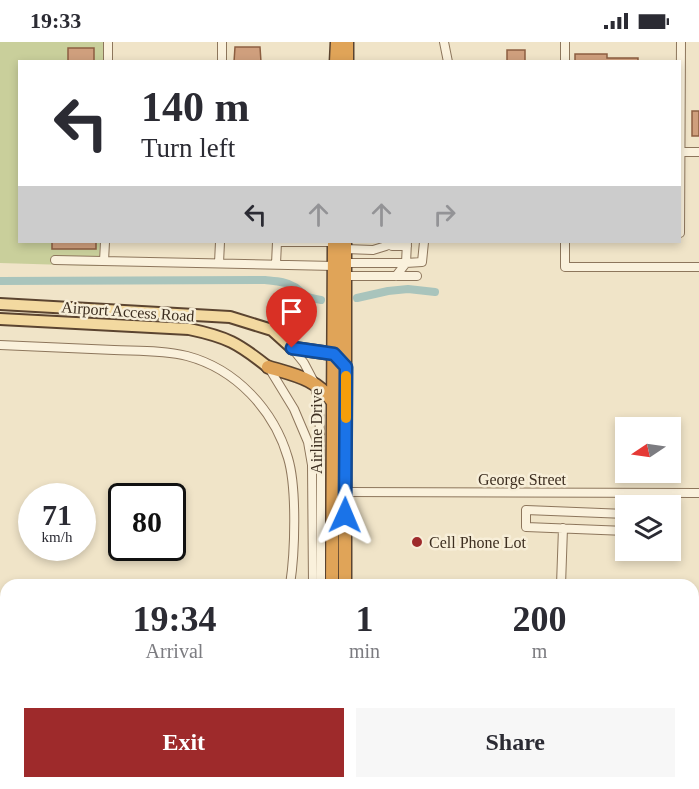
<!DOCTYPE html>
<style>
:root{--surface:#fff;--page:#f7f7f7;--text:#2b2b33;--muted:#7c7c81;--accent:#9e2a2b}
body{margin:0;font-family:Georgia,serif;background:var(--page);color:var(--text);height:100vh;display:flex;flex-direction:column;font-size:22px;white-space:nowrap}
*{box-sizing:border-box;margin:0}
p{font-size:20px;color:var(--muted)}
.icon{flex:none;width:33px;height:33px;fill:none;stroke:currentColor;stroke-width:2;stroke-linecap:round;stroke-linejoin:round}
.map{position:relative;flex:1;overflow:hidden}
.drawer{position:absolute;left:0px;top:537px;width:699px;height:210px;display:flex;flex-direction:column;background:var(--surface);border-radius:18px 18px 0 0;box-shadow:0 3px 9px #0003}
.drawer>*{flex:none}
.hud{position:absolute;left:18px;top:18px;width:663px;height:183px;border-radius:0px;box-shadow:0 3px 9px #0003;background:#fff;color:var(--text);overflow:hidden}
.needle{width:39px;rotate:257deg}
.fabs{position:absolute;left:615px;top:375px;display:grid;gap:12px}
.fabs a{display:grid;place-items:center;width:66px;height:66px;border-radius:0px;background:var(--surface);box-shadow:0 3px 9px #0003;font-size:30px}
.speed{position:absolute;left:18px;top:441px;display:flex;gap:12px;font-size:30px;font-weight:700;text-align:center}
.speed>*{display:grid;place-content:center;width:78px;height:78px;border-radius:50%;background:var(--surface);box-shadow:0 3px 9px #0003;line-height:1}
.speed small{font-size:15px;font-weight:400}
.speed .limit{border:3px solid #111;border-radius:9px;background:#fff;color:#111}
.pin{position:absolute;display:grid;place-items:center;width:51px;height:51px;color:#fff;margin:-62px -26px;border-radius:50% 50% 50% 0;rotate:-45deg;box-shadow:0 0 6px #0007}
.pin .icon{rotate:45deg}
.me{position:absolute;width:66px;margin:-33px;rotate:1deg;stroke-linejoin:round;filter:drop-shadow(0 0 4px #0008)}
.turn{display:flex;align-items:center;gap:21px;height:126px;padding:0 24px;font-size:27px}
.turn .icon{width:78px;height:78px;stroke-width:2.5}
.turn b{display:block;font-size:42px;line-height:51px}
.lanes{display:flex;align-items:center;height:57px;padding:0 24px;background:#0003;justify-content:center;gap:30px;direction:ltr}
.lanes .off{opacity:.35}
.eta{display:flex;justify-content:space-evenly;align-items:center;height:102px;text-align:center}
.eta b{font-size:36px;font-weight:700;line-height:42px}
.button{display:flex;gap:12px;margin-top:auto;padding:12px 24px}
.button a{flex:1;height:69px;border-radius:0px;background:var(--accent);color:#fff;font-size:24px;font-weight:700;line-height:69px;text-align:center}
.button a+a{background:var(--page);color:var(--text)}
.status{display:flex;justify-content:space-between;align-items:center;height:42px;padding:0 30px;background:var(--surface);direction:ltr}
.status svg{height:16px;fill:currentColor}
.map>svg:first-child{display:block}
.green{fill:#c9cf9b}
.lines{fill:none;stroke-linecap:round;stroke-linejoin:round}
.canal{stroke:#a9c4bc;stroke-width:8}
.building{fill:#cf9f7d;stroke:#8d5f41;stroke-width:1.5}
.minor-casing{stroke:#8d765c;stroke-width:10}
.major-casing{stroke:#5b4430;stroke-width:14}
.highway-casing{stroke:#5b4430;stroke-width:15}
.path{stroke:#8d765c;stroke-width:1.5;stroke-dasharray:4.5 3;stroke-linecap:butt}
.minor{stroke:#faf1dc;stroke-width:8}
.major{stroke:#f3d9a0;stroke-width:10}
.highway{stroke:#e0a458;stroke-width:12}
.route-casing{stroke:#114b97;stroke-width:15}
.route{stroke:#1a73e8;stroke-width:10}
.slow{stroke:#f59e0b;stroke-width:10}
.poi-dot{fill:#9e2a2b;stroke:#f7eed8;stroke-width:2}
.labels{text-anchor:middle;stroke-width:5;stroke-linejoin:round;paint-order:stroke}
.street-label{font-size:16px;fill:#3d2e20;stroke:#f7eed8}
.poi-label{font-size:16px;fill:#3d2e20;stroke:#f7eed8;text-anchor:start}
</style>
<div class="status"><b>19:33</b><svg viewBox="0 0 49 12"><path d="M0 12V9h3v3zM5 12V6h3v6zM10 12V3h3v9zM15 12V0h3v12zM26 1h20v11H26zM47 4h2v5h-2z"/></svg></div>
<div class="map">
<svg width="699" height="747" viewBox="0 0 699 747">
<rect width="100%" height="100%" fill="#f0e4c8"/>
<path class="green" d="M0,0H103V19L20,20V200H100L99,224L0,221Z"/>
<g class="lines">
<path class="canal" d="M0,239L265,238C275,239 286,239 295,245C307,254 304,255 321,258
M357,256L388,249L408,247L435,250"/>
</g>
<path class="building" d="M235,5H260L261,20H234Z
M68,6H94V20H68Z
M507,8H525V20H507Z
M575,12H607V16H638V20H575Z
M692,69H699V94H692Z
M52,200H96V207H52Z
M112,741H160L155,744L157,747H115Z"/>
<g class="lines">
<g class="minor-casing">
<path id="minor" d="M222,0V20
M444,0L448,20
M108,20V0
M565,20V0
M680,110H699
M680,191L681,0
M565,200V225H699
M392,204H407
M345,207L373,208L386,204
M55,218L334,224
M104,219L105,200
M219,221L220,200
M345,221H406L407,200
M276,222L277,200H334
M345,234H417
M396,234L406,221L422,220L424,200
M0,303C38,305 76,306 114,308C138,309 163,308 187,314C236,327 274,368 288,416C297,446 295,511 290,543
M292,306L304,321L314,340L319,363L321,428V543
M269,326L294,367L308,400L312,423L313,543
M346,450L699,451
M626,472L526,468V485L626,489
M561,543L563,486
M693,569H699
M0,608L6,609
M0,671H6
M387,741V747
M532,741L533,747
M55,747L57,741
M266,747L267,741
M313,747L314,741
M320,747V741"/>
</g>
<g class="major-casing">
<path id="major" d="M0,262L230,275L272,288L292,306
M0,277L189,287C227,295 238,301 268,325"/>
</g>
<g class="highway-casing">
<path id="highway" d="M336,20L337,0
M347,20V0
M292,306L334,312L339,318
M268,325C294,333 316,336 333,360
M332,543L334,200
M345,543V200
M332,747V741
M343,747V741"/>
</g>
<path class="path" d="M693,661H699
M572,741L699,744"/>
<use href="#minor" class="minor"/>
<use href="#major" class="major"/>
<use href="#highway" class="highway"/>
</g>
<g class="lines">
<g class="route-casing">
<path id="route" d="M292,306L334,312L346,325L345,473"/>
</g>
<use href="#route" class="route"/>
<path class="slow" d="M346,334V376"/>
</g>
<circle class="poi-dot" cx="417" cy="500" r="6"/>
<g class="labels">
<g class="street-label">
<text transform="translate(128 269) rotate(4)" y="6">Airport Access Road</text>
<text transform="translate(316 389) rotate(-90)" y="6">Airline Drive</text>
<text x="522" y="443">George Street</text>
</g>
<g class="poi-label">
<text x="429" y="506">Cell Phone Lot</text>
</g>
</g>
</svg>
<div class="fabs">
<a><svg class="needle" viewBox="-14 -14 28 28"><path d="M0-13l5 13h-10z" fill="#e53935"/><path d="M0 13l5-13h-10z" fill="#7c7c81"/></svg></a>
<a><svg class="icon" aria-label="layers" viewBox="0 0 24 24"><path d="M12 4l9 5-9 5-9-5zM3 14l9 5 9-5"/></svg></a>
</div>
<div class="speed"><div>71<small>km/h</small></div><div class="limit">80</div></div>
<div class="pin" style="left:292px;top:306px;background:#d93025"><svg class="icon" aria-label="arrive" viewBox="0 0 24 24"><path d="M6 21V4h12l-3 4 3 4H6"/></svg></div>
<svg class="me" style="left:345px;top:473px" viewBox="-20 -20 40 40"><path d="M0-17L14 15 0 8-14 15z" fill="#1a73e8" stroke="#fff" stroke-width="4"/></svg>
<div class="hud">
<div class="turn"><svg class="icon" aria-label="left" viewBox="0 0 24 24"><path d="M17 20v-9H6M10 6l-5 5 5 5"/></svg><div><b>140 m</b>Turn left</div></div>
<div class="lanes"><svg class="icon" aria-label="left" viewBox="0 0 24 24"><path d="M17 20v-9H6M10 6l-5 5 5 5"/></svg><svg class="icon off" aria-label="ahead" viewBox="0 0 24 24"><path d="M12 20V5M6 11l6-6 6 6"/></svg><svg class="icon off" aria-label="ahead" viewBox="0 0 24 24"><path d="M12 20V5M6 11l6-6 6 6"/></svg><svg class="icon off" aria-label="right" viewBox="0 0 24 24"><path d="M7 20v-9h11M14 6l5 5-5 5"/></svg></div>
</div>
<section class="drawer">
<div class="eta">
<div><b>19:34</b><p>Arrival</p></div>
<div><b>1</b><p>min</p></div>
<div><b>200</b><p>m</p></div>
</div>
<div class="button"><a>Exit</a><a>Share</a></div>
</section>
</div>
